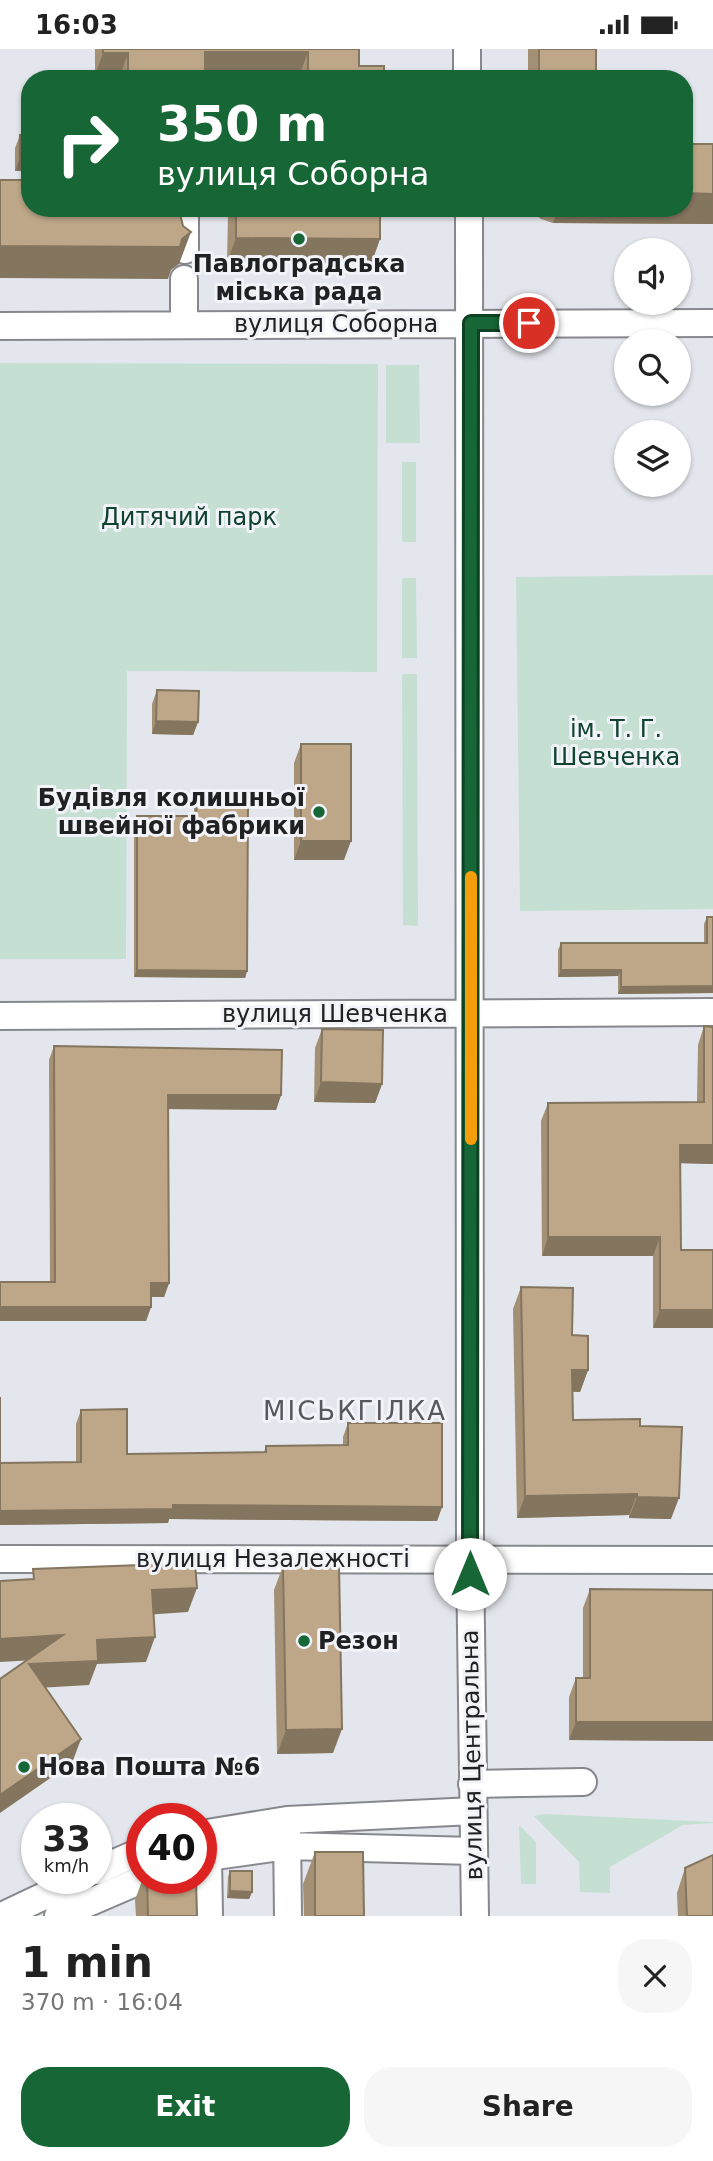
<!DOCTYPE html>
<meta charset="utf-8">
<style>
:root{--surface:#fff;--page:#f6f6f6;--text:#222;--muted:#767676;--accent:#166636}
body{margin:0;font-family:"DejaVu Sans",sans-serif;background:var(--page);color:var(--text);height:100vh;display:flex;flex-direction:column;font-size:26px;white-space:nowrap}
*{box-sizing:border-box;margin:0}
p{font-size:23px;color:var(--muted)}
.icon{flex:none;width:38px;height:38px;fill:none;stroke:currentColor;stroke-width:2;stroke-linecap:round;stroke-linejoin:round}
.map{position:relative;height:1867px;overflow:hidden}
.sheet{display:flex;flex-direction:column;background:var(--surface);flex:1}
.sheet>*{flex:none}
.top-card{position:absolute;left:21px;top:21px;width:672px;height:147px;border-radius:28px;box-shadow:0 2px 5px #0004;background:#166636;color:#fff;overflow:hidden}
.buttons{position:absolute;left:614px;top:189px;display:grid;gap:14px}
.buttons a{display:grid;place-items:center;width:77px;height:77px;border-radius:50%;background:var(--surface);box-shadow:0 2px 5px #0004;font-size:35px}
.speed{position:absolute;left:21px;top:1754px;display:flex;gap:14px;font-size:35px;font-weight:700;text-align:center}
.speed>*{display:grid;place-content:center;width:91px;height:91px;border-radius:50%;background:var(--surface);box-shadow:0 2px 5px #0004;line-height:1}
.speed small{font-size:18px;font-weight:400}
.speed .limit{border:10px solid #d22;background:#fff;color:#111}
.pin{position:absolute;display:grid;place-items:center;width:60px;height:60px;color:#fff;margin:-30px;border:4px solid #fff;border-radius:50%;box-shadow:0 2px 7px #0007}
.me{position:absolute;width:77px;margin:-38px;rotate:0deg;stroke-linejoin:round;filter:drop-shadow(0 0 5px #0008)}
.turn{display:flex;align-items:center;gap:24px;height:147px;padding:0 21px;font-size:32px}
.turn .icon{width:91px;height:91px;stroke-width:2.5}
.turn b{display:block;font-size:49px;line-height:60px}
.round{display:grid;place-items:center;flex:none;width:74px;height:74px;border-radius:28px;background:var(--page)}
.overview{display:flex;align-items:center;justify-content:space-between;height:119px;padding:0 21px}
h1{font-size:42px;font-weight:800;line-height:52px}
.cta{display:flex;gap:14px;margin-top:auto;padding:14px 21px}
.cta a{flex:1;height:80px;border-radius:28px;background:var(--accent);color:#fff;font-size:28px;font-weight:800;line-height:80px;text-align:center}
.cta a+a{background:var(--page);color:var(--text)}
.status{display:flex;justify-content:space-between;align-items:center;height:49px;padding:0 35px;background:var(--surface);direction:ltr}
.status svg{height:19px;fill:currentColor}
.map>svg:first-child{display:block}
.green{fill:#c5e0d2}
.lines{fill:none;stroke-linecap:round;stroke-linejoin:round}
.minor-casing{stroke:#87888e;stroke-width:30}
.minor{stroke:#fff;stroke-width:26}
.wall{fill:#a39075}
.shaded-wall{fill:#84755f}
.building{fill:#bda788;stroke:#84755f;stroke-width:2}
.route-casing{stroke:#0e4223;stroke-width:18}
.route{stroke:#166636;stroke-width:12}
.slow{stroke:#f59e0b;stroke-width:12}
.poi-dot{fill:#166636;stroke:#f1f3f9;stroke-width:2.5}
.labels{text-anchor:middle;stroke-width:6;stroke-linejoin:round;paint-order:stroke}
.poi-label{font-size:24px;font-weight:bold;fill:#202123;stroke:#f1f3f9;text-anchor:start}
.street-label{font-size:24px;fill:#202123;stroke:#f1f3f9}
.park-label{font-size:24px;fill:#0f422f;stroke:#f1f3f9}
.neighbourhood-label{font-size:26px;letter-spacing:2px;fill:#56585d;stroke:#f1f3f9}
</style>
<div class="status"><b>16:03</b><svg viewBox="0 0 49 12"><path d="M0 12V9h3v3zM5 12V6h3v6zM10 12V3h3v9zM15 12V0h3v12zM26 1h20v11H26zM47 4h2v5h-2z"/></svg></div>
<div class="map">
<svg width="713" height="1867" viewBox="0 0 713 1867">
<rect width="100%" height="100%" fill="#e3e6ec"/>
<path class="green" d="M0,314L378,315L377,623L127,622L126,910H0Z
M386,316H419L420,394H386Z
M402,413H416V493H402Z
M713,526V860L520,862L516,528Z
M402,529H416L417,609H402Z
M402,625H417L418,877L403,876Z
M544,1765L713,1773V1774L683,1776L610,1818V1844L580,1843L579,1813L534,1767Z
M519,1776L536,1793V1835H521Z"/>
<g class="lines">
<g class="minor-casing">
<path id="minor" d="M467,0V30
M469,159L470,1509L475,1867
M185,201V159
M184,276V230
M0,277L713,274
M0,967L713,963
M0,1510L713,1511
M472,1735L583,1733
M287,1781L288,1867
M201,1785L287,1771L473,1762
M208,1807L209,1867
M201,1809L287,1797L473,1802
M96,1822L142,1802
M2,1867L82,1829
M58,1867L146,1829"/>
</g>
<use href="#minor" class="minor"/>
</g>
<path class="wall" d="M95,0H359V17L384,30H299V27H205V30H120V27H95Z
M528,0H596V30H528Z
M20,86H30V122H15V99Z
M713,95V175L553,174L541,170L532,164L530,159H684Z
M230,159H380V190L371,215L227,213L228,165Z
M157,641L198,673L193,686L152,685V655Z
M301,695L344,811H294V714Z
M197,751L247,922L245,929L134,928V774L137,767H194V758Z
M707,868L713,944L618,945V927L558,928V901L561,894H704V875Z
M704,977L713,978V1115L681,1114V1201H713L653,1279V1207H542L541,1072L548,1054L697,1053L698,996Z
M322,980L382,1035L375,1054L314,1053L315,999Z
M54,997L281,1046L276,1061L168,1060L169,1234L164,1248H151V1258L146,1272H0L50,1233L49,1011Z
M521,1238L572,1286L588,1321L580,1343H573V1371L640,1377L671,1470L629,1469V1466L517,1469L513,1260Z
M0,1349V1414L76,1413V1375L81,1361L127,1405L264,1403L266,1397L343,1396V1388L348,1374L442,1458L437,1472L169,1470L168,1474L0,1476Z
M283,1517L333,1704L277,1705L274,1541Z
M590,1540L713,1541V1692L569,1691V1648L576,1629H583V1559Z
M315,1803L364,1867H304L303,1835Z
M685,1819L713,1867H678L677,1844Z
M230,1822L252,1843L249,1850L227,1849L228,1828Z
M143,1829H196L197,1867H136L135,1851Z"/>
<path class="shaded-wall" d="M205,3H308L299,27H196Z
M103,4H128L120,27H95Z
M20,108H30V122H15Z
M684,144L713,145V175L553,174L558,159H684Z
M191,183L179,215L171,221L168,230L0,229V197L182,190Z
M236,189L380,190L371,215L227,213Z
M156,672L198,673L193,686L152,685Z
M301,792H351L344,811H294Z
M137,921L247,922L245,929L134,928Z
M561,921H621L618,927L558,928Z
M713,937V944L618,945L621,938Z
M321,1033L382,1035L375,1054L314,1053Z
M168,1046H281L276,1061L163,1060Z
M680,1096H713V1115L674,1114Z
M548,1188H660L653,1207H542Z
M151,1234H169L164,1248H146Z
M0,1258H151L146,1272H0Z
M660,1261H713V1279H653Z
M572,1321H588L580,1343L564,1342Z
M637,1445L629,1466L517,1469L525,1447Z
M637,1448L679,1449L671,1470L629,1469Z
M173,1456L442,1458L437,1472L169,1470L168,1474L0,1476V1462Z
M197,1539L188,1563L144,1566L152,1541Z
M63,1586L54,1610L0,1613V1590Z
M155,1588L146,1613L97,1615L89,1636L20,1640L29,1615L97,1591Z
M576,1673H713V1692L569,1691Z
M342,1680L333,1704L277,1705L286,1681Z
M81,1690L72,1714L0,1764V1746Z
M230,1842L252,1843L249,1850L227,1849Z"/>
<path class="building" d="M103,0H359V17H384V30H308V3H205V30H128V4H103Z
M539,0H596V30H539Z
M20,86H30V108H20Z
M684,95H713V145L684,144Z
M0,131H30V159H181V169L183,177L191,183L182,190L180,198L0,197Z
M236,159H380V190L236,189Z
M157,641L199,642L198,673L156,672Z
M301,695H351V792H301Z
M197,751L248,752L247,922L137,921V767H196Z
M707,868H713V937L621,938V921H561V894H707Z
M704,977L713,978V1096H680L681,1201H713V1261H660V1188H548V1054L704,1053Z
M322,980L383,981L382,1035L321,1033Z
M54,997L282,1001L281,1046H168L169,1234H151V1258H0V1233H55Z
M521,1238L573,1239L572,1286L588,1287V1321H572L573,1371L640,1370V1377L682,1378L679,1449L637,1448V1445L525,1447Z
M0,1348V1414L81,1413V1361L127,1360V1405L266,1403V1397L348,1396V1374H442V1458L173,1456V1460L0,1462Z
M195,1514L197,1539L152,1541L155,1588L97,1591L98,1612L29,1615L81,1690L0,1746V1630L63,1586L0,1590V1532L34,1530L33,1520Z
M339,1516L342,1680L286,1681L283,1517Z
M590,1540L713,1541V1673H576V1629H590Z
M315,1803H363L364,1867H315Z
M713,1806V1867H687L685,1819Z
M230,1822H252V1843L230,1842Z
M147,1829H196L197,1867H148Z"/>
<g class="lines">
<g class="route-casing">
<path id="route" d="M470,1525L471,274H529"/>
</g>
<use href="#route" class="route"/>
<path class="slow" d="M471,1090V828"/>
</g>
<g class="poi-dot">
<circle cx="299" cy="190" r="7"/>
<circle cx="319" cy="763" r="7"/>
<circle cx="304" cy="1592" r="7"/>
<circle cx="24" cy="1718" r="7"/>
</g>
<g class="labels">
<g class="poi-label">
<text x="299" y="223" text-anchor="middle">Павлоградська<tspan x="299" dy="28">міська рада</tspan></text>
<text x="305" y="757" text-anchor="end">Будівля колишньої<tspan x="305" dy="28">швейної фабрики</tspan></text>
<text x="318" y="1600">Резон</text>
<text x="38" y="1726">Нова Пошта №6</text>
</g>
<g class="street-label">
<text x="336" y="283">вулиця Соборна</text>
<text x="335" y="973">вулиця Шевченка</text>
<text x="273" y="1518">вулиця Незалежності</text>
<text transform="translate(472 1706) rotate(-91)" y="8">вулиця Центральна</text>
</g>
<g class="park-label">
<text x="189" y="476">Дитячий парк</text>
<text x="616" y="688">ім. Т. Г.<tspan x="616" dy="28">Шевченка</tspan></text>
</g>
<g class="neighbourhood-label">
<text x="355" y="1371">МІСЬКГІЛКА</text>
</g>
</g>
</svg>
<div class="buttons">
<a><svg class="icon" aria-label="sound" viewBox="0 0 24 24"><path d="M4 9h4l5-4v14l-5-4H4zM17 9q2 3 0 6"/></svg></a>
<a><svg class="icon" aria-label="search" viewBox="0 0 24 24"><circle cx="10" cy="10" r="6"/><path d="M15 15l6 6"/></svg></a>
<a><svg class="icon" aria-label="layers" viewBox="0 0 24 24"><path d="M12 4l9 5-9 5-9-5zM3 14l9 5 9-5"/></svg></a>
</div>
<div class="speed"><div>33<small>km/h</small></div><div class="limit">40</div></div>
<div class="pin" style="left:529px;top:274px;background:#d93025"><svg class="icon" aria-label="arrive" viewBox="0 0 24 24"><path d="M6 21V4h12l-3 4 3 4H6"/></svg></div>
<svg class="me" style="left:470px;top:1525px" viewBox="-20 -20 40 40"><circle r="19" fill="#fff"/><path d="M0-13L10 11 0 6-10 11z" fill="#166636"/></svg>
<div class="top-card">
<div class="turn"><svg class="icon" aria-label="right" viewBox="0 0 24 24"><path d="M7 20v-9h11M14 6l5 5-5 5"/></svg><div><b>350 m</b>вулиця Соборна</div></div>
</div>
</div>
<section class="sheet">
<div class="overview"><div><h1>1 min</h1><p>370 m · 16:04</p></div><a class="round"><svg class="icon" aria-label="close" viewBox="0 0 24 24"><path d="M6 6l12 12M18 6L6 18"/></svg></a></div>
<div class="cta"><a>Exit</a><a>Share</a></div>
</section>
